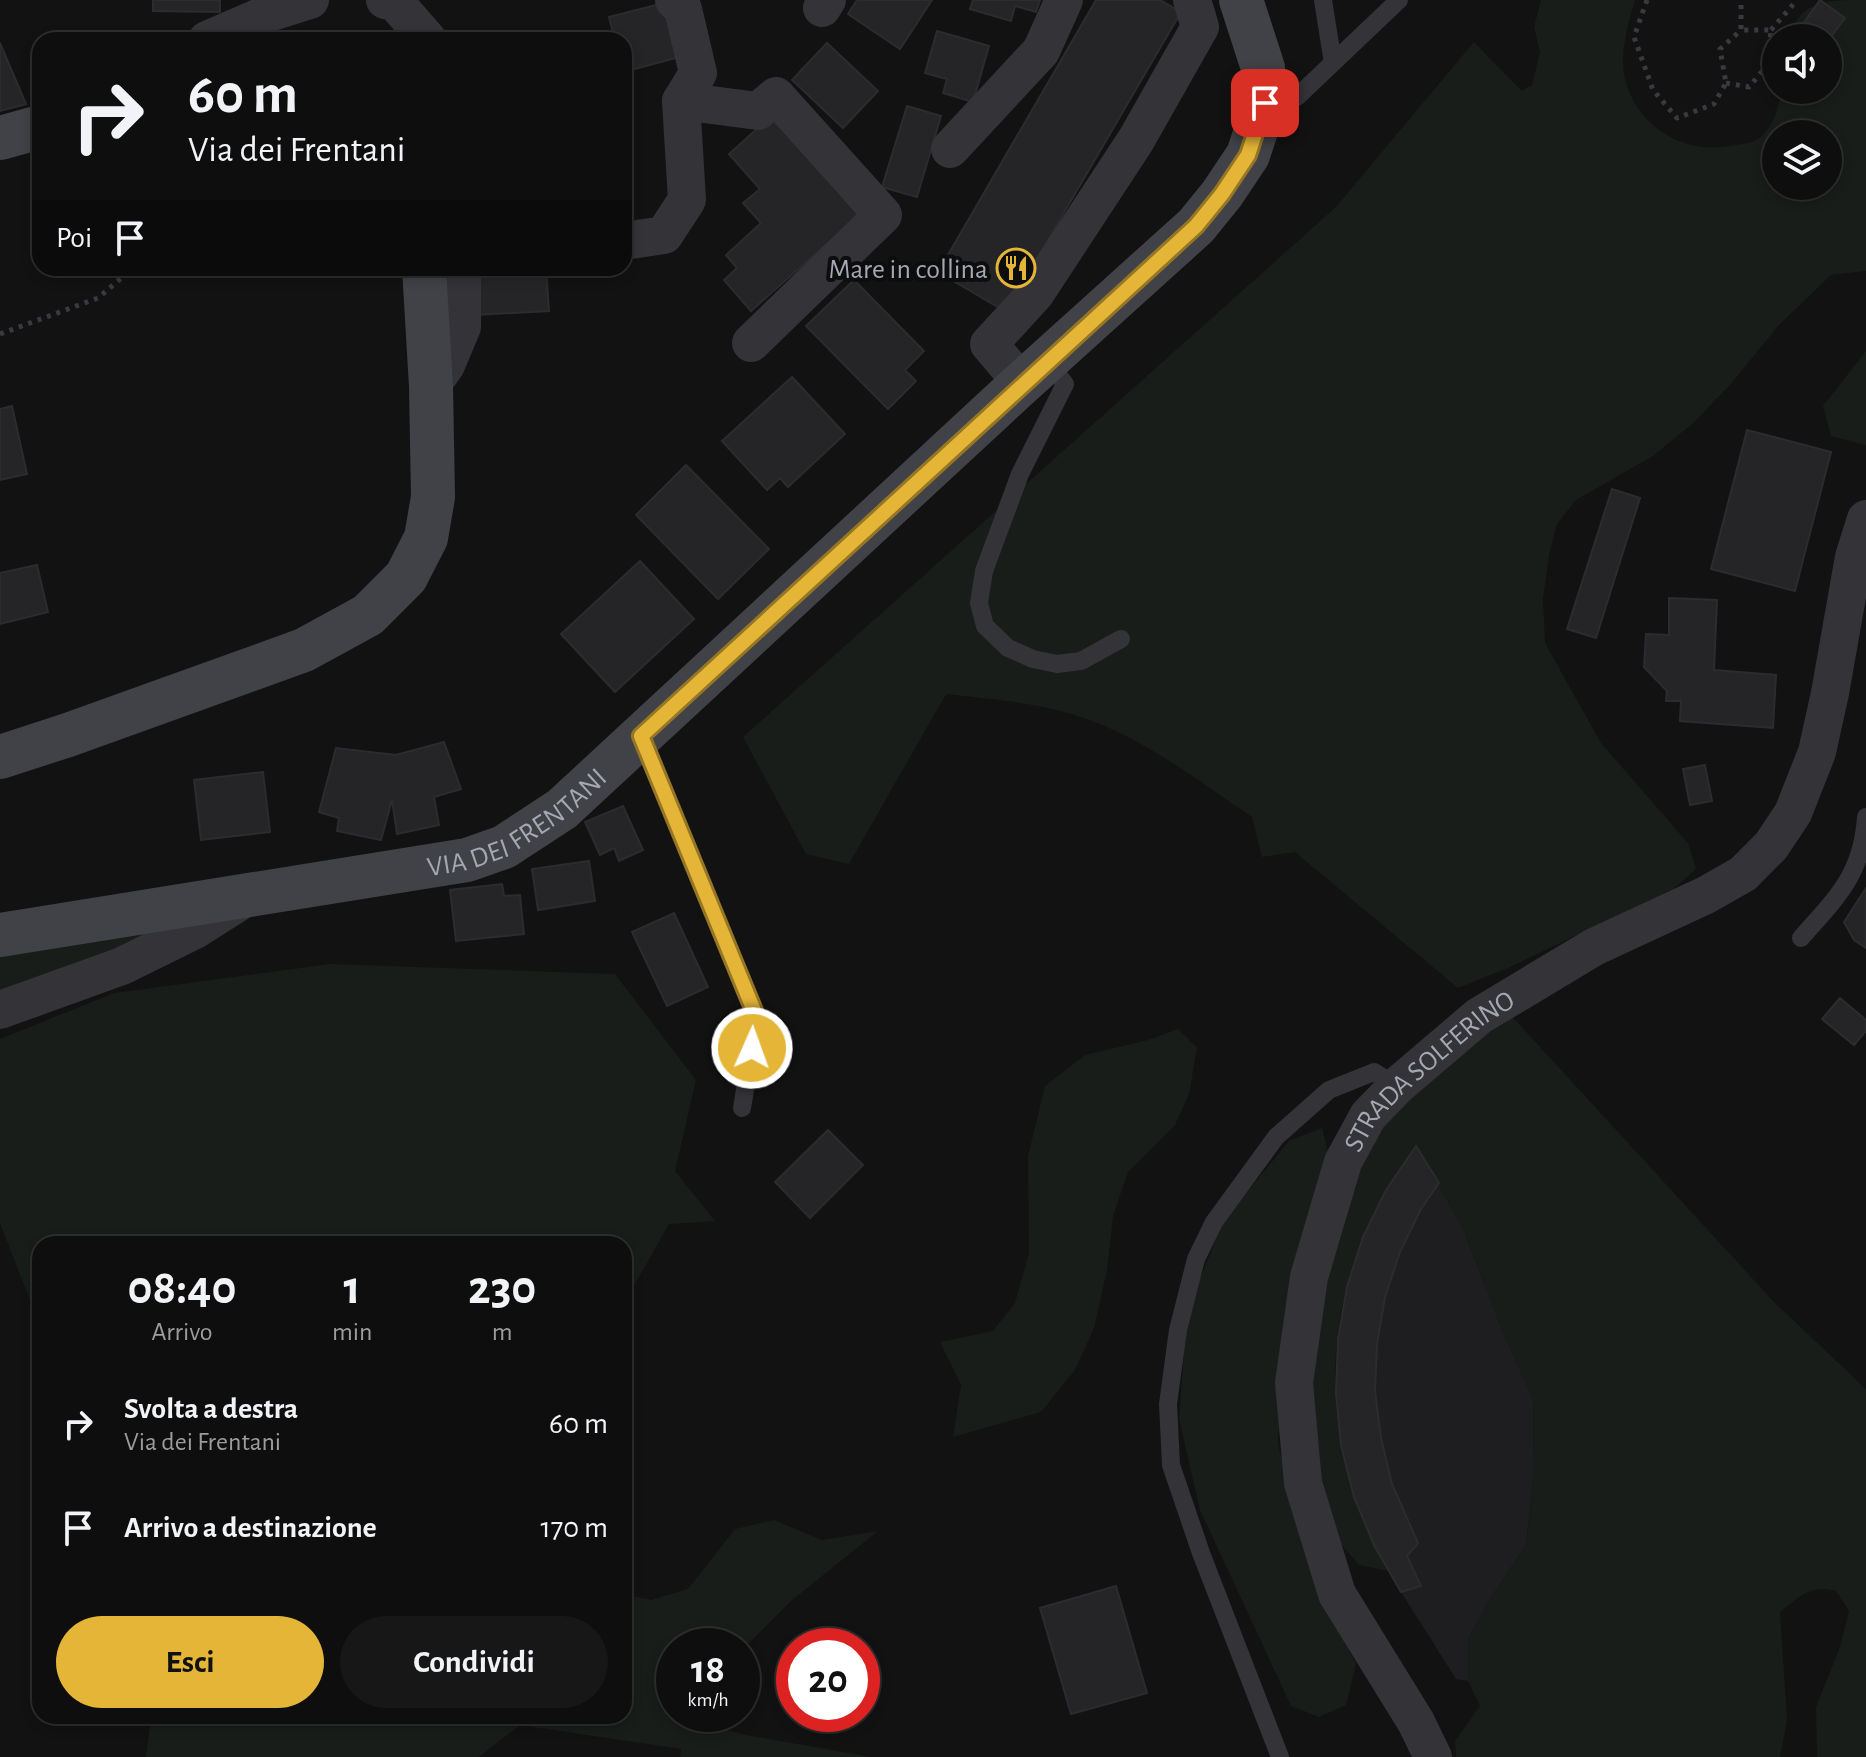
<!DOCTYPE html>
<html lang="it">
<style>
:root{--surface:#0e0e0e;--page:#171717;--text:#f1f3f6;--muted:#9b9c9e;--line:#2e2e2e;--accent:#e5b538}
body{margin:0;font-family:"Alegreya Sans",sans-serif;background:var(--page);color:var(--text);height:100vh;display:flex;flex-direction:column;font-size:30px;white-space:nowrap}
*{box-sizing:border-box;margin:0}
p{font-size:26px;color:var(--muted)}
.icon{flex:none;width:44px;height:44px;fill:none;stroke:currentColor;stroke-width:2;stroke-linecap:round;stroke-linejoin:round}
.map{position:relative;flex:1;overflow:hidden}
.sheet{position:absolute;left:32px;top:1236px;width:600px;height:488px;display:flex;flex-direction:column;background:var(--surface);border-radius:24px;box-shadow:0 4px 12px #0003,0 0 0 2px var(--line)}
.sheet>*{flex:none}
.hud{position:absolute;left:32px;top:32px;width:600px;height:244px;border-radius:24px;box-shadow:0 4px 12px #0003,0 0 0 2px var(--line);background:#0e0e0e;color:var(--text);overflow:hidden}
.controls{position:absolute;left:1762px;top:24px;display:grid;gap:16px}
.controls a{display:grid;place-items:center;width:80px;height:80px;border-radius:50%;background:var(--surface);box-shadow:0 4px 12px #0003,0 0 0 2px var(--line);font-size:40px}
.speed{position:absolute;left:656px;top:1628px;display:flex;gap:16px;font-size:40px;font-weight:700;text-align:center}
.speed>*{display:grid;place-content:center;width:104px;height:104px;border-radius:50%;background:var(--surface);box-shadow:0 4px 12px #0003,0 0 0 2px var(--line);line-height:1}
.speed small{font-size:20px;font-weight:400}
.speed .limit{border:12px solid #d22;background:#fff;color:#111}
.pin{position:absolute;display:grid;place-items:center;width:68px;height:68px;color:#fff;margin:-34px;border-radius:16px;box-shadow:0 4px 12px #0006}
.me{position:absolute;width:88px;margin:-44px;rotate:2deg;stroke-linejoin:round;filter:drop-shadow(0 0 6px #0008)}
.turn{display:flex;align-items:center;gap:28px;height:168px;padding:0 24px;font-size:36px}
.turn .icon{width:104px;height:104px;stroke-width:2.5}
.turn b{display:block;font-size:56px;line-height:68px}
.then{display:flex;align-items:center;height:76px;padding:0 24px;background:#0003;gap:16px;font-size:30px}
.eta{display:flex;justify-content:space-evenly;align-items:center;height:136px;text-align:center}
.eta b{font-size:48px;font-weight:600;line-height:56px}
.primary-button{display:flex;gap:16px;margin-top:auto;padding:16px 24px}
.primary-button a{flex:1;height:92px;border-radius:48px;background:var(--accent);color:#111;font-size:32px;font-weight:600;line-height:92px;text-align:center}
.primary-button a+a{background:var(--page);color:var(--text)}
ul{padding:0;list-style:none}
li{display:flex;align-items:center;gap:24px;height:104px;padding:0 24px}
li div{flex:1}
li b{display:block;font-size:30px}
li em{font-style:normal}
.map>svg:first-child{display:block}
.built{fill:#1e1e20}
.green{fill:#181d19;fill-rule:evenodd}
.building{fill:#252527;stroke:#2c2c2f;stroke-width:2}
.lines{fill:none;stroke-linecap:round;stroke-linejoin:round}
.path{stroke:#393a3f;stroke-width:5;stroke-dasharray:4 6;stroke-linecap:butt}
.service{stroke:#333338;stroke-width:18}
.minor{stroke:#333338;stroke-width:38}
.secondary{stroke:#414247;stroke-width:44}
.route-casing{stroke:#957624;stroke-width:20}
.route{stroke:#e5b538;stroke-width:14}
.labels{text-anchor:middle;stroke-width:8;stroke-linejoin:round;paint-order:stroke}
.poi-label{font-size:28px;fill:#a4a8b3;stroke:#0d0d0e;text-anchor:end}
.street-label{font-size:28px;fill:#a4a8b3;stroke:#0d0d0e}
</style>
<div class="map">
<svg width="1866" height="1757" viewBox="0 0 1866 1757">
<rect width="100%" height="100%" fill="#121213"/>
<path class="built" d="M1416,1146L1463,1228L1503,1332L1533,1399L1534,1474L1526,1545L1488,1602L1468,1640V1681L1456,1679L1401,1592L1336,1393L1338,1339L1347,1287L1363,1237L1386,1190Z"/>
<path class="green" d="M1541,0H1635C1628,23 1619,55 1625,79C1638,129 1686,156 1735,145C1742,144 1752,143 1758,139C1773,128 1779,107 1782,90H1828V38H1787C1803,0 1823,0 1866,0V271L1831,275L1778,326L1730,385L1693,423L1653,456L1576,500L1557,524L1549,555L1543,599L1545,643L1601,743L1688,843L1696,869L1673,889L1508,968L1458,988L1295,852L1262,857L1252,817C1197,780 1140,735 1075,715C1034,702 989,699 946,694L849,864L806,854L743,737L1336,207L1474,42L1522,91L1532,85L1540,52L1534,27ZM1776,134H1828V186H1776Z
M1866,351V445H1865L1831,436L1823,406Z
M156,921L159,939L0,1000V947Z
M330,964L615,974L696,1080L675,1171L715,1221L669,1224L635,1284L624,1313V1244H40V1326L0,1223V1039L114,993Z
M1508,1012L1774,1302L1866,1389V1757H1817L1816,1707L1840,1647L1849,1611L1836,1591C1808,1585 1801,1596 1780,1612L1787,1720L1780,1757H1456L1455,1741L1480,1706L1468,1681V1640L1488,1602L1526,1545L1534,1474L1533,1400L1503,1332L1463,1228L1416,1146C1366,1219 1330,1300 1336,1390C1337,1407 1346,1426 1351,1443C1364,1486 1377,1528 1389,1571L1359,1565L1332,1534L1317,1471L1305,1380L1317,1292L1347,1202L1377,1129Z
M1178,1029L1197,1048L1189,1094L1175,1125L1128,1172L1113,1216L1107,1270L1094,1328L1075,1370L1041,1412L953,1437L961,1385L940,1342L993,1331L1015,1303L1029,1253L1028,1156L1045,1086L1085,1055L1148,1040Z
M1322,1128L1329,1155L1310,1210L1285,1312L1278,1444L1314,1582L1356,1664L1346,1705L1319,1717L1291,1706L1200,1510L1179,1419L1187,1312L1223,1221L1289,1141Z
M774,1520L822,1540L878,1531L791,1601L742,1650V1646H674V1714H677L676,1717L746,1735L871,1757H680L681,1749L520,1725L479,1757H146L151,1716H624V1594L651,1600L688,1589L735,1529Z"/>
<path class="building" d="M153,0H220V12L153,11Z
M857,0H932L900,49L848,14Z
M973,0H1040L1036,12L1015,6L1011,21L970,9Z
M1096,0H1160L1181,12L1006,312L938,272Z
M1820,0L1845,18L1829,39L1805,21Z
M668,2L683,56L624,72V40H615L609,17Z
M937,31L989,46L973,102L943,93L947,79L925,73Z
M0,43L26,104L0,111Z
M827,43L878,91L843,128L792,80Z
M907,106L941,116L917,197L882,187Z
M779,109L867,208L751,311L724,280L737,268L726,255L761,223L743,203L760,189L729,154Z
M472,268H546L549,311L475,315Z
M854,280L924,351L905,370L916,381L888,409L806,326Z
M792,377L845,434L788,487L780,478L767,490L722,441Z
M12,406L27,474L0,480V409Z
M1747,430L1831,452L1795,591L1711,569Z
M686,465L769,549L718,599L636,515Z
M1612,489L1640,498L1596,638L1567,629Z
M640,561L694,619L615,692L561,634Z
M37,565L48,612L0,624V573Z
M1669,598L1717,600L1714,670L1776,675L1773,728L1680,721L1681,701H1666L1667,691L1644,667L1646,634L1669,635Z
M444,742L461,789L434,797L439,825L397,834L392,800L381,840L337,831L339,818L319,812L336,748L396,755Z
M1705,765L1712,801L1690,805L1683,769Z
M263,772L270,832L201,840L194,780Z
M623,806L643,850L619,861L614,848L600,855L585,822Z
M589,861L595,901L538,910L532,869Z
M502,884L504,896L520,895L524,934L456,941L450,890Z
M1866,888V948L1854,940L1844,922Z
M674,913L708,987L667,1006L632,932Z
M1840,998L1866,1020V1031L1854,1045L1822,1019Z
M828,1130L863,1165L810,1218L775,1182Z
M1416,1146L1439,1183L1421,1209L1400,1252L1385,1297L1377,1344L1375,1391L1381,1438L1392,1484L1418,1543L1407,1556L1421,1586L1401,1592L1374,1545L1354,1497L1341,1445L1336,1393L1338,1339L1347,1287L1363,1237L1386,1190Z
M1116,1586L1147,1693L1071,1714L1040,1608Z"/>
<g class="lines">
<path class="path" d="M1647,0L1634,37L1653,90L1677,118L1714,104L1726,83L1720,49L1741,30V0
M1771,30L1797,0
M1726,83L1749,87L1768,64L1771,30H1741
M126,274L151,268
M0,334L98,298L126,274L124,268"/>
<path class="service" d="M1323,0L1333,63
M1265,103L1297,97L1399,0
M1047,361L1065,384L1020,474L984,571L979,603L985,626L1008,648L1033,659L1057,664L1081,661L1121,639
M641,736L757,1018L742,1108
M1801,938C1837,897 1862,875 1866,817
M1280,1757L1201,1553L1171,1465L1168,1404L1178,1330L1196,1259L1214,1222L1276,1137L1329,1090L1374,1072L1397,1086"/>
<g class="minor">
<path d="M385,0L395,2L428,40"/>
<path d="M822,8L827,0"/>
<path d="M207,40L269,13L310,0"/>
<path d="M681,101L758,111L776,96L883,215L751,343"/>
<path d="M950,149L1041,51L1064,0"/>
<path d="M624,241L664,235L687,200L681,101L698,73L683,9L674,0"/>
<path d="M1022,383L989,344L1035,294L1136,140L1200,27L1192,0"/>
<path d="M431,386L446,365L462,327V268"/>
<path d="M0,1010L122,966L195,930L247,897"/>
<path id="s1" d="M1433,1757L1416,1722L1337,1594L1303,1483L1294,1383L1309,1277L1343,1162L1368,1116L1397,1086L1479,1016L1594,947L1706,895L1743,874L1771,846L1793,813L1817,752L1830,693L1854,557L1866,519"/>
</g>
<g class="secondary">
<path d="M0,138L40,127"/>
<path d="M0,757L68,735L304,650L368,615L406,577L426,538L433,497L431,386L424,268"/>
<path id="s2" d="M0,935L467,860L504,847L562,809L1022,383L1196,226L1222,194L1248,155L1265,103L1263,68L1241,0"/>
</g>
</g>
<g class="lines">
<g class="route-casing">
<path id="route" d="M752,1048L757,1018L641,736L1196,226L1222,194L1248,155L1265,103"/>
</g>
<use href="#route" class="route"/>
</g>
<defs>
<g id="restaurant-ring" transform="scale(2)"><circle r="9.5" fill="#0d0d0e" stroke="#e5b538" stroke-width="1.5"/><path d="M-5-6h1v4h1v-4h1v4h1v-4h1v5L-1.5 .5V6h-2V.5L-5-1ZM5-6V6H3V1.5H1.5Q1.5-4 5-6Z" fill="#e5b538"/></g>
</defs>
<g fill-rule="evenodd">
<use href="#restaurant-ring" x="1016" y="268"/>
</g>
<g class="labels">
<g class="poi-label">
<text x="988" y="278">Mare in collina</text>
</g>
<g class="street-label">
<text dy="10" stroke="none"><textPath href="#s2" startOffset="534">VIA DEI FRENTANI</textPath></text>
<text dy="10" stroke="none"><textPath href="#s1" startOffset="760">STRADA SOLFERINO</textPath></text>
</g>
</g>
</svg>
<div class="controls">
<a><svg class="icon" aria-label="sound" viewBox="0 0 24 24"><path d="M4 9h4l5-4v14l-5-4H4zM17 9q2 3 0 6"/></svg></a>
<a><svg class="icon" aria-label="layers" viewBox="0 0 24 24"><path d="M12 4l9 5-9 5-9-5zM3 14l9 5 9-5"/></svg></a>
</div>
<div class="speed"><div>18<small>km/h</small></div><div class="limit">20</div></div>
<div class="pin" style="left:1265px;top:103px;background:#d93025"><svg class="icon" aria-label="arrive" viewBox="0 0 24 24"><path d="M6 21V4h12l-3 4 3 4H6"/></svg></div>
<svg class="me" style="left:752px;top:1048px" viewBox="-20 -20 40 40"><circle r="17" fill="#e5b538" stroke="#fff" stroke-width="3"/><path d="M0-11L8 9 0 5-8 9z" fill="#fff"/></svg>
<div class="hud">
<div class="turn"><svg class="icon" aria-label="right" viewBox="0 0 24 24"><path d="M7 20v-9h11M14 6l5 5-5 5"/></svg><div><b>60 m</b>Via dei Frentani</div></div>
<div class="then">Poi<svg class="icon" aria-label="arrive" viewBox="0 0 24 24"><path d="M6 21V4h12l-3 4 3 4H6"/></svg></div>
</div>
<section class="sheet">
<div class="eta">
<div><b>08:40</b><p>Arrivo</p></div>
<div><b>1</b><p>min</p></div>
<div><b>230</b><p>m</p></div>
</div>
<ul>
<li><svg class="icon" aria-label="right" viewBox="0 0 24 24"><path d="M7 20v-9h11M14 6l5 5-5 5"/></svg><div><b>Svolta a destra</b><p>Via dei Frentani</p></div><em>60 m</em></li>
<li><svg class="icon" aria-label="arrive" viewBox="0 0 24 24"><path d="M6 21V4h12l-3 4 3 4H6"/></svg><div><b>Arrivo a destinazione</b></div><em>170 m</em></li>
</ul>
<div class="primary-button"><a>Esci</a><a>Condividi</a></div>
</section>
</div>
